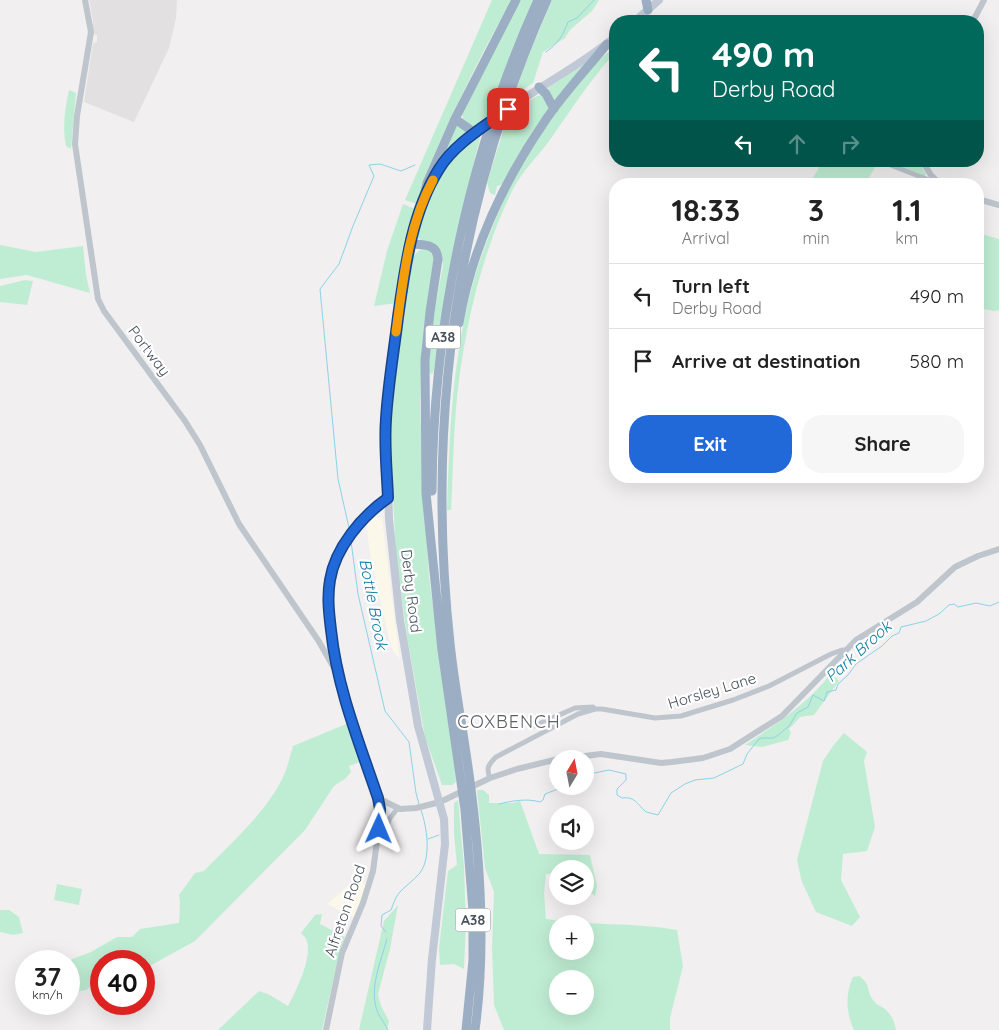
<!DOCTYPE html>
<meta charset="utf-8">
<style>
:root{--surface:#fff;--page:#f6f6f6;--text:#222;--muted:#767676;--line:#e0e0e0;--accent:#2168d9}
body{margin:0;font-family:Quicksand,sans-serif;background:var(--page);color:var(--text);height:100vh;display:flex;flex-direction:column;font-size:19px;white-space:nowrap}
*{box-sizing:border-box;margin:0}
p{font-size:16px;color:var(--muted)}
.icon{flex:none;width:28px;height:28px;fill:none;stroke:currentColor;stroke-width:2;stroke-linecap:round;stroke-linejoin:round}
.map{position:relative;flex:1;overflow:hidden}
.drawer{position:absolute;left:609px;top:178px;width:375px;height:305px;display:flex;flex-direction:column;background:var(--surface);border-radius:20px;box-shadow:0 5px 20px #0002}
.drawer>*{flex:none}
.hud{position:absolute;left:609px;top:15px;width:375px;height:152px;border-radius:20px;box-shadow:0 5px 20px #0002;background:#00695c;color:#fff;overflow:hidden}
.needle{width:32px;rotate:10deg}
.fabs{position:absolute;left:549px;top:750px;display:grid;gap:10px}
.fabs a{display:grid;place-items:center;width:45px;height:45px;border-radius:50%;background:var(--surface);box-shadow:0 5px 20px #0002;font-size:25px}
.speed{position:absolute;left:15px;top:950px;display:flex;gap:10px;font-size:25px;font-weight:700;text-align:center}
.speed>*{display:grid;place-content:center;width:65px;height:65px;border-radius:50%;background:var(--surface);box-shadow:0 5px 20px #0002;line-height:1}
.speed small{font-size:12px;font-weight:400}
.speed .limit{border:8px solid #d22;background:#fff;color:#111}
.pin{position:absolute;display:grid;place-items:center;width:42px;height:42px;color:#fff;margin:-21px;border-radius:10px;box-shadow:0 2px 8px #0006}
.me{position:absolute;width:55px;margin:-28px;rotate:1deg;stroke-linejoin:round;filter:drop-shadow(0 0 4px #0008)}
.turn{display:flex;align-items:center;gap:18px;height:105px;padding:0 20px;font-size:22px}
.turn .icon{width:65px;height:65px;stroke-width:2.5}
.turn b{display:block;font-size:35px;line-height:42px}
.lanes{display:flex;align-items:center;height:48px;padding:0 20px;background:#0003;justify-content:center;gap:25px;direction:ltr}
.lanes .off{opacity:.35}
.eta{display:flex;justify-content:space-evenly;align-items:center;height:85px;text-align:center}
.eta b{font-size:30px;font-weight:800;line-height:35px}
.primary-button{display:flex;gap:10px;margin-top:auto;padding:10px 20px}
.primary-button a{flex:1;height:58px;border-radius:20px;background:var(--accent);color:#fff;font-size:20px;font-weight:800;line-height:58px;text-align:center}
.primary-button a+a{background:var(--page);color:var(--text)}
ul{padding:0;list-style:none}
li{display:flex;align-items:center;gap:15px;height:65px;padding:0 20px;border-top:1px solid var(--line)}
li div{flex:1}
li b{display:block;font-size:19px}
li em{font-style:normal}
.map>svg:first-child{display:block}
.commercial{fill:#fbf7e9}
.education{fill:#e2e0e1}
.green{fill:#bfedd3;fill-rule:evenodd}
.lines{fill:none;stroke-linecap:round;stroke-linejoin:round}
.stream{stroke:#8ed1e8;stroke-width:1}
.minor{stroke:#bec5cd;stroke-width:5}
.tertiary{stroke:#bec5cd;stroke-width:6}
.secondary{stroke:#c0c9d5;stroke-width:8}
.trunk{stroke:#9caec4;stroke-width:9}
.route-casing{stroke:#15448d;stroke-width:12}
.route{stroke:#2168d9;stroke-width:9}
.slow{stroke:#f59e0b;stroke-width:9}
.labels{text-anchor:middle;stroke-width:4.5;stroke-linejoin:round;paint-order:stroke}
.shield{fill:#fff;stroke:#7f858d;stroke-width:1}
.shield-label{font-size:14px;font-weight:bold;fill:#48515c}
.street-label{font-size:15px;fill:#48515c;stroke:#fff}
.water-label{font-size:16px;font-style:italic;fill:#137ea4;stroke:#fff}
.quarter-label{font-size:18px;letter-spacing:1px;fill:#5c5f64;stroke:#fff}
</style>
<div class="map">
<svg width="999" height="1030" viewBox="0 0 999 1030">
<rect width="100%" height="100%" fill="#f1efef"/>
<path class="commercial" d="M373,516L382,518L400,661L391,647L371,561L366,523Z
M358,882L367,884L354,917L327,904L345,888Z"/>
<path class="education" d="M89,0H177L176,18L169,48L134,122L84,102L93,43L97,42V35L93,34V21Z"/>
<path class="green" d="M492,0H512C474,65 442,133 417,204L405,200Z
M519,0H533L487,117L474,128L463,120L462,112Z
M552,0H599L592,11L570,30L565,38L543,52L533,83L514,96L525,64Z
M609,52L612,56C587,84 569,113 547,144C535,159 522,172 513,189C480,256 463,334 456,408C453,442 453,476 451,510H447C449,447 451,384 464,321C473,272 492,224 514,178C522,162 534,146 544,130C559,107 586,67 609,52Z
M592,59L555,104L547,90L548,88Z
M69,90L76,93L71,149L66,146C62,127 65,108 69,90Z
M541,95L550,107L504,184L497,186L495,195L490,193L487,182L509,113L537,96Z
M455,125L468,133L444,155Z
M481,134L460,219L436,359L433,373L430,374L428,368L432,325L443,265L441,254L418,238L417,235C422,214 430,191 441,172C451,157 468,145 481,134Z
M823,161H879L865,184H807L811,181Z
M907,161H920L923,170L926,174L925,176L902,167Z
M403,204L415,209L400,275L397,303L374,306L387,251Z
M978,233L999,239V310L995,311L978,308L979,286Z
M0,245L36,252L83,246L86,275L90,293L27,275L0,279Z
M421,249L429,250L436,259L425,318L422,343L420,402L422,460L429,577L454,757L456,782L452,785H442L425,737L407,637L396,553L391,462V407L411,263L414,255Z
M25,280L33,281L27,305L0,302V286Z
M831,673L839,681L814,715L800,717L789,729L791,733L788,740L762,747L745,745C776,724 808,704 831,673Z
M351,722L360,762L349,766L351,772L346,778L334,786L305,830L195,941L144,969V961H101V978L86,990L69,993L68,961L70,960L91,952L117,937H132L140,929L179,923L180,902L179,895L195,873L204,871C231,843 268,811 284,775C288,766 290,756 293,746Z
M844,733L867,752L864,761L875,827L867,851L843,854L841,880L860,917L852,926L816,912L802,882L797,860L823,761L833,746Z
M477,790H483L489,795V803H513L520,801L539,854L590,855L597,886L595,896L585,889V869H558L557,873L546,874L544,893L546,919C590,926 634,922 677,930L683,966L670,1018V1030H504L494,1005L492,947L494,892L485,868ZM558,924H585V951H558ZM558,979H585V1006H558Z
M458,800L464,867L466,923L464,969L454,964L440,965L439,948L448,871L457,865L454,834V803Z
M57,884L82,889L79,905L54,900Z
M398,905L390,949L378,994L381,1006L389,1021L387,1030H359L384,921Z
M0,910H9L19,917L23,933L13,935L0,932Z
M322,914L320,924L345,937L340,950L322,1030H218L259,991L270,995L288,1006C296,991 314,955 306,939C305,936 302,935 301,933L315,915Z
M859,976C871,984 866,990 873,1000C875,1003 878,1005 882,1007C891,1013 894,1020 896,1030H854C846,1013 845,994 853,977Z"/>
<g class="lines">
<path class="stream" d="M546,52C558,44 563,35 568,22L577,18L594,0
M350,532L338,479L320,289L339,264L353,226L374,176L369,165L380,164L401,171L415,165
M351,541L358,594L385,711L409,742L416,793L419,804
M585,775L609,770L626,774V780L617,789V795L622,798C635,796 637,804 646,812L658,815L671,793L685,784L695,780L714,778L743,764L747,754L759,739L762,738H773L777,736L789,726L797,713L808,707L813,695L824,701L827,692L836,690L838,684L848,675L856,664L882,646L892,636L899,633L901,627L926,621L939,614L949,605L954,604L958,607L976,603L990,606L999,602
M499,804C511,801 527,798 540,802L543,800L545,794L566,786
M428,839L439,835
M386,932L381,926L382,915L391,910C393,905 395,898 399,893C405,886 413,881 419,874C432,859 427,827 421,810
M387,939C381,961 368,990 378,1013C381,1019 385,1024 388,1030"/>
<path class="minor" d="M879,163L888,164L939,184
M534,726L575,708L593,707L595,709
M490,778C486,768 488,765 496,757L578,714L595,709H602L655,718L681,716L733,700L769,686L831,654L842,650H845
M378,840L382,838L390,818L398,808"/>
<path class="tertiary" d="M85,0L91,32L77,116L75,144L98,299L104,311L185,421L200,445L239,524L318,640L338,675
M973,21L984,0
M922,161L931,175L940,184
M978,199L999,205
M560,759L601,754L661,763L672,762L703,758L730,749L782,716L856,640L917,602L955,567L978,556L999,549
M378,798L400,809L416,808L440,802L490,778L517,769L558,759
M326,1030L342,953L363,903L373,871L380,819L378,798C360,742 338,688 331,630C329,617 327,604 328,592C333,554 357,519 388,498"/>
<path class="secondary" d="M635,21L659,0
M503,113C539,86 580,66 615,37
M427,1030L432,959L445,844L444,819L418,726L400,620L389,519L386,420L400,300L410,244L424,197L440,167L453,153L493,120"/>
<path class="trunk" d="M646,0L648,10
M539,87L546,94L554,109
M455,119L475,133
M424,197L427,183L455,119L516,0
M410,244C423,245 437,243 438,259L430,312L425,360L426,493L442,650L465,810L473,911V960L466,1030
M459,323C471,251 504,181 545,121C563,94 586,70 607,44
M432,491C433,323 469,153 538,0
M475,1030C486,950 481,868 471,789C465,740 455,691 450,643C426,421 456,204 547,0"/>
</g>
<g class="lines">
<g class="route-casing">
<path id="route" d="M379,829L380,809L378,798C359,742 337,688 331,630C329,613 327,597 330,580C335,548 362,516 388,498C387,472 384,445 386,419C388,385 394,351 398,317C405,267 412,212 439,169C455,143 484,127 508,109"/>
</g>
<use href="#route" class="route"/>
<path class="slow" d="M396,332C403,281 408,226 433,180"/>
</g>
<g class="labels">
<g class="shield">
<rect x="425.5" y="325.5" width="35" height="23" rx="4"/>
<rect x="455.5" y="908.5" width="35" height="23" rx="4"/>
</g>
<g class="shield-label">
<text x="443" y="342">A38</text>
<text x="473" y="925">A38</text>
</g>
<g class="street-label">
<text transform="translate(149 351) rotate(53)" y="5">Portway</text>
<text transform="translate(411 591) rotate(83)" y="5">Derby Road</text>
<text transform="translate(712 691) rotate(-17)" y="5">Horsley Lane</text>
<text transform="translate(345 911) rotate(-71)" y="5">Alfreton Road</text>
</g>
<g class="water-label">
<text transform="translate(374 604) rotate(79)" y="6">Bottle Brook</text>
<text transform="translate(858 651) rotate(-42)" y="6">Park Brook</text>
</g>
<g class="quarter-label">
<text x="509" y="728">COXBENCH</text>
</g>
</g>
</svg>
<div class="fabs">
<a><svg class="needle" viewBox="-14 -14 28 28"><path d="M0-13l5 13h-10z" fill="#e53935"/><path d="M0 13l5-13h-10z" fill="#767676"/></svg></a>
<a><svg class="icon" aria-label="sound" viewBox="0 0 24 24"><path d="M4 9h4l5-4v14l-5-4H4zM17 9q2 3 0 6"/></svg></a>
<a><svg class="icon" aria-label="layers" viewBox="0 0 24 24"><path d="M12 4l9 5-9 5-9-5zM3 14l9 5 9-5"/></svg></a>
<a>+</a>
<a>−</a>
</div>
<div class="speed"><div>37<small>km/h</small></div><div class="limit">40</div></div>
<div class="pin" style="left:508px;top:109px;background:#d93025"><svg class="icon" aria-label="arrive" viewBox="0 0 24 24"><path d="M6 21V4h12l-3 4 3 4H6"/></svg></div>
<svg class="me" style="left:379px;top:829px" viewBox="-20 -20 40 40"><path d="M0-17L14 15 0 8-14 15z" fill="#2168d9" stroke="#fff" stroke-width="4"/></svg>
<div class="hud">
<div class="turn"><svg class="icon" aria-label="left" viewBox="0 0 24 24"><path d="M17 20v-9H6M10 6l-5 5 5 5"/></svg><div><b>490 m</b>Derby Road</div></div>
<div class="lanes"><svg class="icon" aria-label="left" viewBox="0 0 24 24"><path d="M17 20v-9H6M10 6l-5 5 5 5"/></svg><svg class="icon off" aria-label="ahead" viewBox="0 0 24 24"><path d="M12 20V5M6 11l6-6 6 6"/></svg><svg class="icon off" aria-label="right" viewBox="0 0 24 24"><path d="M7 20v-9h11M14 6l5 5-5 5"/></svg></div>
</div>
<section class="drawer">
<div class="eta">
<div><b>18:33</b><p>Arrival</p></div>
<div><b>3</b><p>min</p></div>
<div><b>1.1</b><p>km</p></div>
</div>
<ul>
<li><svg class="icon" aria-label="left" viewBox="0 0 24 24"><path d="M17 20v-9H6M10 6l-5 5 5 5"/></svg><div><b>Turn left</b><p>Derby Road</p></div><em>490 m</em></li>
<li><svg class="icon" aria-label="arrive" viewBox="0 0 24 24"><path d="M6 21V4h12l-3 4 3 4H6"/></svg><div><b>Arrive at destination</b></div><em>580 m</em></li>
</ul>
<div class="primary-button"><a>Exit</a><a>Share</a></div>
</section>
</div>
